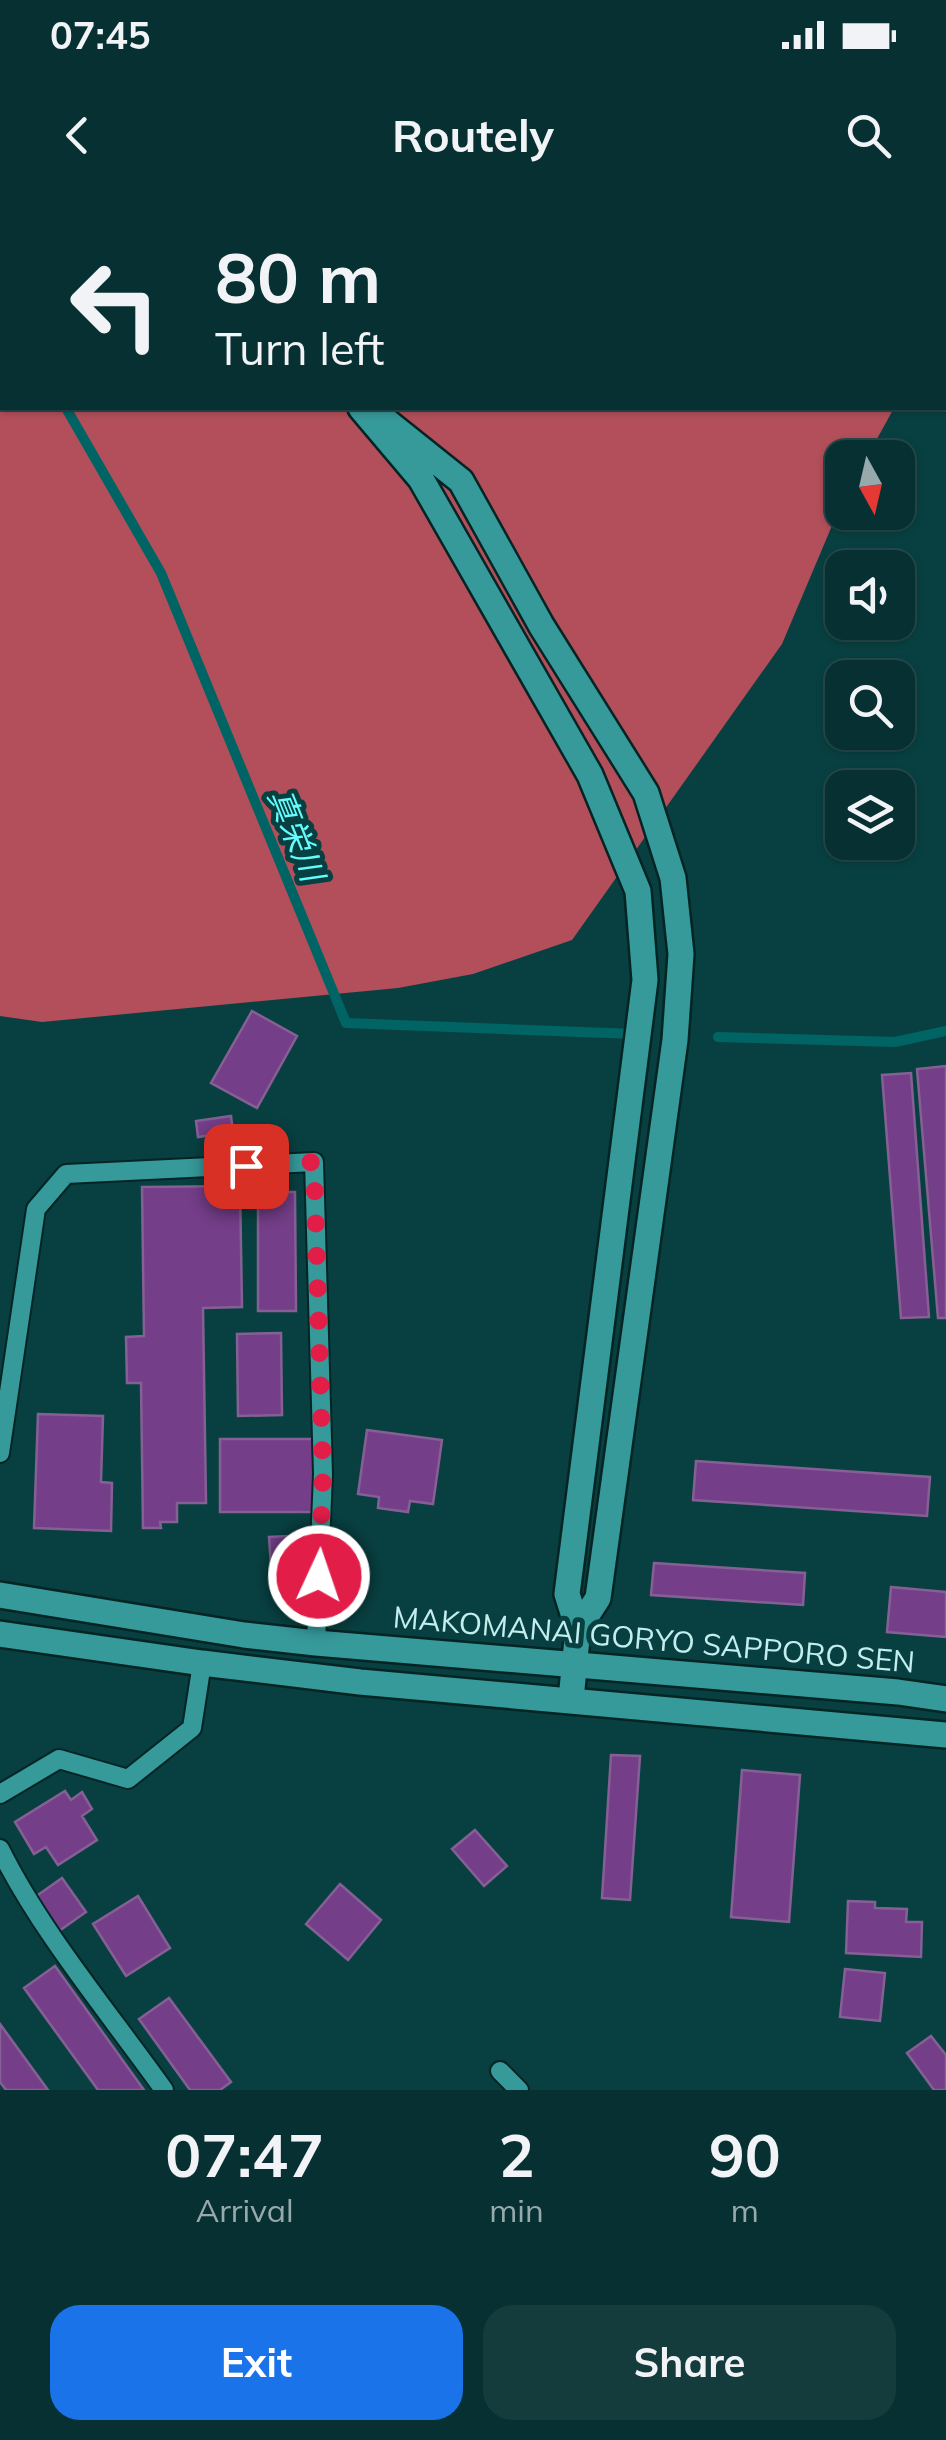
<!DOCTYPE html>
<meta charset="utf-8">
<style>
:root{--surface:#063031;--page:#143c3d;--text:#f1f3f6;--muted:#98a9ab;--line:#274b4d;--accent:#1a73e8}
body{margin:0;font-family:Mulish,"Noto Sans JP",sans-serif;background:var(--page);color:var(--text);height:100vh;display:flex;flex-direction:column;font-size:38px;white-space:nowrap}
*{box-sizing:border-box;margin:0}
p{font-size:32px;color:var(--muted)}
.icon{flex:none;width:55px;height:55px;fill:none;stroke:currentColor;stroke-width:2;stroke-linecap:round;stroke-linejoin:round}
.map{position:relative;height:1890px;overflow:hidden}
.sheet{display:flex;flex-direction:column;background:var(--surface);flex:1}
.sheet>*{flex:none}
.guide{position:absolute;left:0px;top:0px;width:948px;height:210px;box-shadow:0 2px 8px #0004,0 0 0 2px var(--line);background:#063031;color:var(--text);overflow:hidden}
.needle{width:65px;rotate:172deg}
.controls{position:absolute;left:825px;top:240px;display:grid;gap:20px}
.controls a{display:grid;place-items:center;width:90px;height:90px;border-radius:20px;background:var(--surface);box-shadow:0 2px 8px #0004,0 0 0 2px var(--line);font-size:50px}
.pin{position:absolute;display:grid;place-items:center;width:85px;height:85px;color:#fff;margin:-42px;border-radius:20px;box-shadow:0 5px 15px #0006}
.me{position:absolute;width:110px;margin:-55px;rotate:3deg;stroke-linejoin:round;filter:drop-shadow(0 0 8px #0008)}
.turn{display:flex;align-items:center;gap:35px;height:210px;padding:0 50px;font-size:45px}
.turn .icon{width:130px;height:130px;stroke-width:2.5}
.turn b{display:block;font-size:70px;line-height:85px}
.eta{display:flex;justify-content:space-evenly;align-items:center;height:170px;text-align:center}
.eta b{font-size:60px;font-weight:700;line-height:70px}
.action{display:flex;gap:20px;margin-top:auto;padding:20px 50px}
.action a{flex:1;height:115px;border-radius:30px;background:var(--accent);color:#fff;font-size:40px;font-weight:700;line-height:115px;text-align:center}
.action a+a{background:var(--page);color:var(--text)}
.status{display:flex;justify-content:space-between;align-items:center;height:70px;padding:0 50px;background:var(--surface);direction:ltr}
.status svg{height:28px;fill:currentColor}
header{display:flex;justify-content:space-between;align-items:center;height:130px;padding:0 50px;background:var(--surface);font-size:45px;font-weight:700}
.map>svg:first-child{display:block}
.forest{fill:#b34f5a}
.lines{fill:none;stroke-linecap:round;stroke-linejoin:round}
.stream{stroke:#006465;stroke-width:10}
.building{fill:#743e89;stroke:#856094;stroke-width:2.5}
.lane-casing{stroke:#052424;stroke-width:22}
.street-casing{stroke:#052424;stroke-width:30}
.secondary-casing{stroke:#052424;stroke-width:30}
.lane{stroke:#36999a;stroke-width:18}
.street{stroke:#36999a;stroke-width:25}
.secondary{stroke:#36999a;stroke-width:25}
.route{stroke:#e11d48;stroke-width:18;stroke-dasharray:0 32.4}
.labels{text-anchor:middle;stroke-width:10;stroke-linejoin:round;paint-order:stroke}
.street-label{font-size:30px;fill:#c2eeed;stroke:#084041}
.water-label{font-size:32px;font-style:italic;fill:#64fcfd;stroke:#084041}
</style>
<div class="status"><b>07:45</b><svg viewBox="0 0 49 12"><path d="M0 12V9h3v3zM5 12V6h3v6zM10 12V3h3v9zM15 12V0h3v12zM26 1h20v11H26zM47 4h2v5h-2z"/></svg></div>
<header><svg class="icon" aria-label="back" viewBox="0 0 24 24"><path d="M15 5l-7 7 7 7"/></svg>Routely<svg class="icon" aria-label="search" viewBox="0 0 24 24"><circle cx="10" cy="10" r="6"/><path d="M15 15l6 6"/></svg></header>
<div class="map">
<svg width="946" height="1890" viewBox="0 0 946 1890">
<rect width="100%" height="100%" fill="#084041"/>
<path class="forest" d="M0,0H946V96L945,2H2V208H894L867,257L842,258V302L782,444L572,740L473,774L398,788L42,822L0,816Z"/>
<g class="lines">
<path class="stream" d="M0,94L2,98
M66,208L161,373L346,823L636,834
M718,837L895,842L946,831"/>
</g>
<path class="building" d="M252,811L297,836L257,908L211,883Z
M946,866V1118H938L917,869Z
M911,873L929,1117L901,1118L882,875Z
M231,916L233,932L198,937L196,921Z
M240,986L242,1107L203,1108L206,1303H177V1322H160L161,1328H143L141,1183H127L126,1137L144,1136L142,987Z
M258,992H295L296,1111H258Z
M281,1133L282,1215L238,1216L237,1134Z
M38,1214L103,1216L101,1282L112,1283L111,1331L34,1328Z
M367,1230L442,1240L433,1304L410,1301L408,1312L378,1308L379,1297L358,1294Z
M220,1239H314V1312H220Z
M696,1261L930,1277L927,1316L693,1300Z
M309,1335L311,1366L271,1367L269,1337Z
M654,1363L805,1373L803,1405L651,1395Z
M891,1387L946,1392V1437L887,1432Z
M611,1555L640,1556L630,1700L602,1698Z
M742,1570L800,1575L789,1722L731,1717Z
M65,1591L71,1600L82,1592L92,1609L82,1616L97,1640L58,1665L46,1647L34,1654L15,1622Z
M475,1630L507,1666L484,1686L452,1649Z
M62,1678L86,1712L59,1731L35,1697Z
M340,1684L381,1720L348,1760L306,1724Z
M138,1696L170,1748L126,1776L93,1724Z
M848,1701L875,1702V1708L907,1709L906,1722H922L921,1757L846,1753Z
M55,1766L144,1890H98L24,1788Z
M845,1769L885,1773L880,1821L840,1817Z
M169,1798L231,1882L220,1890H190L139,1819Z
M0,1824L48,1890H6L0,1882Z
M931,1836L946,1855V1890H934L907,1853Z"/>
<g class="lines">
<g class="lane-casing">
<path id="lane" d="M0,1253L36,1009L66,974L314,962L323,1274L316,1443
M0,1594L59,1559L128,1579L192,1528L202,1463
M0,1649C41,1732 110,1814 164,1890
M500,1871L519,1890"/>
</g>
<g class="street-casing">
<path id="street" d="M78,0L80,2
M361,208L421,279L590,575L638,691L645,780L567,1394L578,1429L571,1499
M386,221L461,281L541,425L646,593L673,678L681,754L675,840L598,1398L578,1429"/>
</g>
<g class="secondary-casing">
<path id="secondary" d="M0,1395L244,1435L316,1443L898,1492L946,1499
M0,1434L202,1463L360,1482L946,1535"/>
</g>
<use href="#lane" class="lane"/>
<use href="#street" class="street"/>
<use href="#secondary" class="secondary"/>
</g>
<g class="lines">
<path class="route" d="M246,966L314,962L323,1274L319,1376"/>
</g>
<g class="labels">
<g class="street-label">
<text transform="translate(654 1440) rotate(5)" y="10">MAKOMANAI GORYO SAPPORO SEN</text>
</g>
<g class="water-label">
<text transform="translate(296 635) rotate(68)" y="11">真栄川</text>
</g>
</g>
</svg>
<div class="controls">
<a><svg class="needle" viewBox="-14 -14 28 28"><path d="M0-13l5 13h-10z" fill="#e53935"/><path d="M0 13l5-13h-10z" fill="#98a9ab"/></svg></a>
<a><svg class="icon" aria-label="sound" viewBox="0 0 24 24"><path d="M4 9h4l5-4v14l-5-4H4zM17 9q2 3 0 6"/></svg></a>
<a><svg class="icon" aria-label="search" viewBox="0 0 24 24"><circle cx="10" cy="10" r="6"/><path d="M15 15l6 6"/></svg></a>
<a><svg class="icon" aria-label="layers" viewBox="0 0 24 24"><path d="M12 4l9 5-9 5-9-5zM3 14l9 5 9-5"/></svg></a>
</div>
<div class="pin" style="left:246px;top:966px;background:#d93025"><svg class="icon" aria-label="arrive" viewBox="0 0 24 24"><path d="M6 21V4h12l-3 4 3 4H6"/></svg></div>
<svg class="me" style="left:319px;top:1376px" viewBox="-20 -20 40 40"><circle r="17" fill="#e11d48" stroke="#fff" stroke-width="3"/><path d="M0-11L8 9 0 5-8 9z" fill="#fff"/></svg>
<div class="guide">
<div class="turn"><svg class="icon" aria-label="left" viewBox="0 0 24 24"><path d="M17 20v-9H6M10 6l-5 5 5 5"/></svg><div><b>80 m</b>Turn left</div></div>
</div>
</div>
<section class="sheet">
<div class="eta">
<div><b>07:47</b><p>Arrival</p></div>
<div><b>2</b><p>min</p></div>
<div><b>90</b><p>m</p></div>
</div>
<div class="action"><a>Exit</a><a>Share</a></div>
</section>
